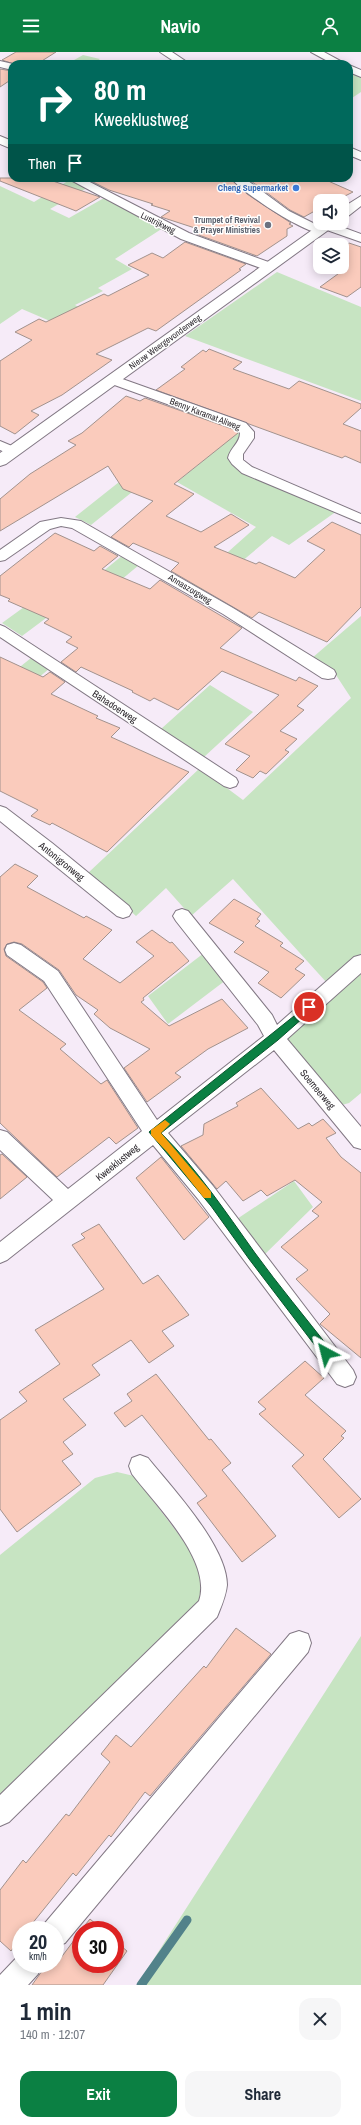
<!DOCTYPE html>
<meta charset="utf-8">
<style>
:root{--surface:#fff;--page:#f6f6f7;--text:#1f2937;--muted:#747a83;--accent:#0b8043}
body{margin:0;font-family:"Archivo Narrow",sans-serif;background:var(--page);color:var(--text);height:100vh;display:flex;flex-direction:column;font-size:15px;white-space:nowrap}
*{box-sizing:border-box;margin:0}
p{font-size:13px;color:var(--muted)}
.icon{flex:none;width:22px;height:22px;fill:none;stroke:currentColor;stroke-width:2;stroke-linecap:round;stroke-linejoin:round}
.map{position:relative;height:1933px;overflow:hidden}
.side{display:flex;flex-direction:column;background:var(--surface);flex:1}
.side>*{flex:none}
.hud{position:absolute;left:8px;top:8px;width:345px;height:122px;border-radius:12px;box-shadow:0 2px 10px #0003;background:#00695c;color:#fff;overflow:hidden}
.controls{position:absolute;left:313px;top:142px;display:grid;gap:8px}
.controls a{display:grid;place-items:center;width:36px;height:36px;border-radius:8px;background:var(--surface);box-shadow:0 2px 10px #0003;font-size:20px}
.speed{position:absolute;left:12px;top:1869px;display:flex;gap:8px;font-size:20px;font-weight:700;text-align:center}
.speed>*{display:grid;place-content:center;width:52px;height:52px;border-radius:50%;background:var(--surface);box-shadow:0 2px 10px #0003;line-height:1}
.speed small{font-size:10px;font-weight:400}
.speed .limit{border:6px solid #d22;background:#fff;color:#111}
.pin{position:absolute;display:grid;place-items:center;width:34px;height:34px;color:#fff;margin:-17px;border:2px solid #fff;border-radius:50%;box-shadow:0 1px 4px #0007}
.me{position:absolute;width:44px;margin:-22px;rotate:322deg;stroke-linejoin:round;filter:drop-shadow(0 0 3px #0008)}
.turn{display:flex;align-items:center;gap:14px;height:84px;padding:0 20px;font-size:18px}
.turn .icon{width:52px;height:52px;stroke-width:2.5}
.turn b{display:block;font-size:28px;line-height:34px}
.then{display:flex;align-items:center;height:38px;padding:0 20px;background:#0003;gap:8px;font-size:15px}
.round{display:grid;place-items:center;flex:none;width:42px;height:42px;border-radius:12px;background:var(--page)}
.head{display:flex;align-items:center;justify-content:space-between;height:68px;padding:0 20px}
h1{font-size:24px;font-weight:700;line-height:30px}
.button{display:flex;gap:8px;margin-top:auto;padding:8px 20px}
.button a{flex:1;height:46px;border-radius:12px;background:var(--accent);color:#fff;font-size:16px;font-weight:700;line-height:46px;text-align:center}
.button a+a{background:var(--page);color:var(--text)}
header{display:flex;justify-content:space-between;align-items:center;height:52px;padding:0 20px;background:var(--accent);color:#fff;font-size:18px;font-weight:700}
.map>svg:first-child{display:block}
.green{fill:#c7e4c2}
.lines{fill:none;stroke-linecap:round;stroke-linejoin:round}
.stream{stroke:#52828a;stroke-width:9}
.building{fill:#facbbc;stroke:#a2928d}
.minor-casing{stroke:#827884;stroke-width:2}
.tertiary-casing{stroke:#827884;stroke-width:2}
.minor{fill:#fff;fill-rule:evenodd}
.tertiary{fill:#fff;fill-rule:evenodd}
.route{fill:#0b8043;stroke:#07532c}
.slow{fill:#f59e0b}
.shop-dot{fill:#3f7fe0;stroke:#fff;stroke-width:1.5}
.worship-dot{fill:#6b7280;stroke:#fff;stroke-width:1.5}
.labels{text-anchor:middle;stroke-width:3;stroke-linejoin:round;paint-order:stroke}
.far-shop-label{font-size:9px;font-weight:bold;fill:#366cbe;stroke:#fff;text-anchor:end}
.far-worship-label{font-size:9px;font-weight:bold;fill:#5b616d;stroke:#fff;text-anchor:end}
.far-street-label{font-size:9px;fill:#2f2b30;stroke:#fff}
.street-label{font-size:10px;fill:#2f2b30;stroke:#fff}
</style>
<header><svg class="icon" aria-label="menu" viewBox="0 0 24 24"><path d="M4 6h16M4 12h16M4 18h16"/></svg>Navio<svg class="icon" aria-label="person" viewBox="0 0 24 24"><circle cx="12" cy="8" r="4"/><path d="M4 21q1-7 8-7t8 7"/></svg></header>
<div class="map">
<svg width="361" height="1933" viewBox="0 0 361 1933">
<rect width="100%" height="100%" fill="#f6ebf8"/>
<path class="green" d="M83,3L100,7L93,12H67Z
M349,20L361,23V40L349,48Z
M71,127L87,136L50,157L69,166L104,146L163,176L115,207L132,217L98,236L103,239L75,253L90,261L64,275L22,257L0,272V134L34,150Z
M277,220L361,255V349L185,284Z
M188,358L239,375L244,382L230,406L337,459L289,493L272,484L204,541L191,533L256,475L177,430L225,391L172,370Z
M143,411L157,420L91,473L75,465Z
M123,503L139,513L91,553L74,543Z
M53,534L73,546L22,584L2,571Z
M361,564V902L327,931L233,827L191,864L166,836L136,864L88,821L200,716L243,748L351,646L334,620L312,606Z
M31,606L49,617L0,657V631Z
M210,633L253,660L204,705L161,677Z
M204,901L226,928L168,972L148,944Z
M361,917V1041L349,1051L342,1053L285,990L288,981Z
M294,1129L313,1155L261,1206L234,1169Z
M117,1420L134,1424L190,1497L200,1515L202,1546L191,1563L0,1747V1503L95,1426Z
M361,1584V1933H137Z"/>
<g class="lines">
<path class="stream" d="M141,1933L187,1868"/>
</g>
<path class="building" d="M16,0H56L37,12H14L2,8Z
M0,17L12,19V27L0,35Z
M0,126H44L100,145L76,159L0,129Z
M85,126H230L247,142L291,171L289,172L293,174L287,177V184L257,204L196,182L201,178L161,165L170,159L151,153L153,152L109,138Z
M247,126H301L307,128L314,126L322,129L326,128L353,140L335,149H320V156L304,165L290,158Z
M185,190L246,212L239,217L241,218L156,279L148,276L96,302L112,308L62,343L31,359L39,363L15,382L0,374V309L32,288L15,280L39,267L46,270L104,242L108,244L149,223L128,213L152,201L163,206Z
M349,191L361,195V235L347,245L320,235L342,219V197Z
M209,297L242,310L233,317L289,337L299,329L361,352V356L343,372L361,379V411L345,404L342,406L156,338L185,317L181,315L203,298L206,300Z
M126,344L140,349L145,346L235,378L238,381L174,432L194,442L166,464L201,480L231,462L249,473L214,495L256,512L259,510L295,526L325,498L307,489L332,470L361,483V555L327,590L259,560L252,566L171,519L179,511L133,491L129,495L111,485L153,449L123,437L108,414L0,479V447L30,422L76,393L68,389L82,381Z
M55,481L94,499L100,494L118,504L102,517L150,537L160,528L242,576L220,596L296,629L299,625L318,634L297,654L304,658L280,679L297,687L285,698L289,700L266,722L260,719L253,726L236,718L250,704L225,692L279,643L222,619L178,658L154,646L150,649L132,640L133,639L81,615L76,620L61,610L78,596L66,590L72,585L44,571L49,567L8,549L10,547L0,543V524Z
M0,605L43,625L50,620L65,630L51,642L98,664L96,666L120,676L111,685L189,720L107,800L52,771L50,773L31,764L38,758L0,739Z
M15,812L38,824L27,835L84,866L86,864L112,878L83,907L120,931L154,904L136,890L152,878L170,891L172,890L189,909L143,946L144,948L141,950L169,974L222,947L248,976L208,997L175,1021L181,1025L147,1050L124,1016L150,997L110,976L94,962L98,958L76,943L59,918L22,892L14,890L7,892L4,897L6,904L43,930L47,936L19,958L66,992L60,997L101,1032L107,1028L138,1076L116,1092L109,1085L57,1125L0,1071V825Z
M234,847L261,862L257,867L260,869L255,874L283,891L280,894L304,909L295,917L305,923L281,946L258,931L269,920L234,900L244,890L209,871Z
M261,1036L298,1077L309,1071L312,1074L323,1067L336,1081L326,1086L341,1105L361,1121V1306L320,1272L330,1262L296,1227L308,1218L281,1195L319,1164L312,1159L322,1150L295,1128L267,1144L261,1138L243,1149L226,1129L217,1137L181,1094L203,1083L204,1072L238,1054L236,1051Z
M2,1102L27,1125L0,1147V1103Z
M161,1105L209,1165L184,1188L136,1126Z
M99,1172L143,1232L158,1223L189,1263L162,1279L174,1294L149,1311L131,1288L92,1313L100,1323L63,1347L86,1373L63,1390L73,1402L62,1409L81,1432L17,1480L0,1457V1368L27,1349L19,1340L60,1312L35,1278L104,1237L72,1193L85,1186L81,1182Z
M305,1309L324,1326L305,1343L346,1379L341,1384L344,1386L323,1407L361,1447L339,1466L292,1414L304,1403L259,1362L266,1357L258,1350Z
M156,1322L209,1388L211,1387L231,1411L222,1418L276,1484L242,1510L197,1451L207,1444L142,1363L125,1375L114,1361L132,1349L127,1342Z
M236,1576L271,1602L150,1744L145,1740L111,1785L109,1783L76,1824L73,1821L27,1878H21V1886L11,1899L0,1889V1838L23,1808L26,1811L66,1762L69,1764L110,1710L101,1702L116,1683L131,1695L204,1614L206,1616Z
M90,1867L103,1878H81Z
M81,1879V1912H115V1889L127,1899L103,1933H32L47,1912H55V1909L57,1911Z"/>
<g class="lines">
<g class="minor-casing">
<path id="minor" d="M160,0H172L190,12H178Z
M311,0H324L346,12H333Z
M0,9L13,12L12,18L0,15Z
M349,13L361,18V25L349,20Z
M0,84L12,89V97L0,92Z
M349,95L361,100V108L349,103Z
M67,126H82L189,181L274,212L276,215L270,219L266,218L181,187Z
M231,126H244L289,159L321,175L323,171H331L361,182V190L324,177L323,181C308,184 241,140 231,126Z
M114,324L246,371L254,380V386L243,402V408L252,415L361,462V471L242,421L232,412L228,406C230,396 240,391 240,381L236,377L109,331L107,328Z
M0,389L19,397L21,400L14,404L0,398Z
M61,466L81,469L233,556L334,618L336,622L334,626L328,627L322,626L223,562L72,476L61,474L50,477L5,508L0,509V498L40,470Z
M0,573L5,575L236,726L238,730L236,734L230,736L224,734L0,585Z
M0,754L6,756L52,791L129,854L132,859L129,864L123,866L117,864L0,769Z
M182,857L188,859L272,963L277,973L354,905L361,903V921L287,987L361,1075V1097L354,1095L274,998L168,1081L213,1134L353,1318L356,1325L353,1332L345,1335L337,1332L198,1147L153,1093L7,1208L0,1211V1190L53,1148L0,1098V1078L7,1080L68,1137L142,1079L44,929L7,903L5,898L7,893L14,891L21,893L58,919L157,1068L264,984L258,973L176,869L173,864L176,859Z
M140,1403L148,1406C172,1436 227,1494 227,1533C226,1544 221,1555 217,1565L9,1770L0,1774V1743L199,1549C213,1509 155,1452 132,1422L129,1414L132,1406Z
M299,1579L308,1582L311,1591L308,1600L65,1891L55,1895V1878H43L45,1871L290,1582Z
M21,1901V1912H42L38,1922L28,1933H0V1923Z"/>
</g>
<g class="tertiary-casing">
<path id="tertiary" d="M361,144V154L347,165L342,166V156Z
M322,171H338L6,412L0,414V401Z"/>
</g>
<use href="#minor" class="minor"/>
<use href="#tertiary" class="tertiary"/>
</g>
<path class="route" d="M309,952L312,953V958L278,988L161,1081C197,1117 225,1159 255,1201C279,1234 305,1265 330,1297L332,1301L330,1304L326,1305L323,1304L249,1207L211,1154L149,1080Z"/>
<path class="slow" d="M165,1068L170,1072L161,1081L211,1140V1146H204L168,1101L151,1083V1078Z"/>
<circle class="shop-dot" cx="296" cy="136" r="4"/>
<circle class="worship-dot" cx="268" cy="173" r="4"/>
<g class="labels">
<g class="far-shop-label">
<text x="288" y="139">Cheng Supermarket</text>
</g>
<g class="far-worship-label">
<text x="260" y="171">Trumpet of Revival<tspan x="260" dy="10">&amp; Prayer Ministries</tspan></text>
</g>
<g class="far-street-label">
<text transform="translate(158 171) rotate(26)" y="3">Lustrijkweg</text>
<text transform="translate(165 290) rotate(-36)" y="3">Nieuw Weergevondenweg</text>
<text transform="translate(205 362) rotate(21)" y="3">Benny Karamat Aliweg</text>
<text transform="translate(190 537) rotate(31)" y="3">Annaszorgweg</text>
</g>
<g class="street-label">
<text transform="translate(115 654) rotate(33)" y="4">Bahadoerweg</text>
<text transform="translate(62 809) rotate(39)" y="4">Antonigronweg</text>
<text transform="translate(318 1037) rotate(50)" y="4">Soemeerweg</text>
<text transform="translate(117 1110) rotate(-39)" y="4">Kweeklustweg</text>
</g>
</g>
</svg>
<div class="controls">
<a><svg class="icon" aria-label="sound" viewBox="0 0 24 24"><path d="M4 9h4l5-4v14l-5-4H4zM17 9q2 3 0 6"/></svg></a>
<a><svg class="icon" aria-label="layers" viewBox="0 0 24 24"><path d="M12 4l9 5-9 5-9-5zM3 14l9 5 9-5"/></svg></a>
</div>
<div class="speed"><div>20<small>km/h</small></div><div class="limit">30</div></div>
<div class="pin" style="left:309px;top:955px;background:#d93025"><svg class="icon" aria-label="arrive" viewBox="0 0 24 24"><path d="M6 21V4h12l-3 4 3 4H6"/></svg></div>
<svg class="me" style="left:326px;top:1301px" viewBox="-20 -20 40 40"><path d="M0-17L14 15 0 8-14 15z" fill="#0b8043" stroke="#fff" stroke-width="4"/></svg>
<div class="hud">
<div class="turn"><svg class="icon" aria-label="right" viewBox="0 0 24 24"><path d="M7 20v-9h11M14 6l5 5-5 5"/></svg><div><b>80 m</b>Kweeklustweg</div></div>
<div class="then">Then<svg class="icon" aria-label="arrive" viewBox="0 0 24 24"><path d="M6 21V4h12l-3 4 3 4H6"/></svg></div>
</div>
</div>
<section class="side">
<div class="head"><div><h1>1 min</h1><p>140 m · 12:07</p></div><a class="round"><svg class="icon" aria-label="close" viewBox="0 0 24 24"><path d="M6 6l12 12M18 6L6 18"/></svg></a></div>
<div class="button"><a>Exit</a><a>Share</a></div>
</section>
